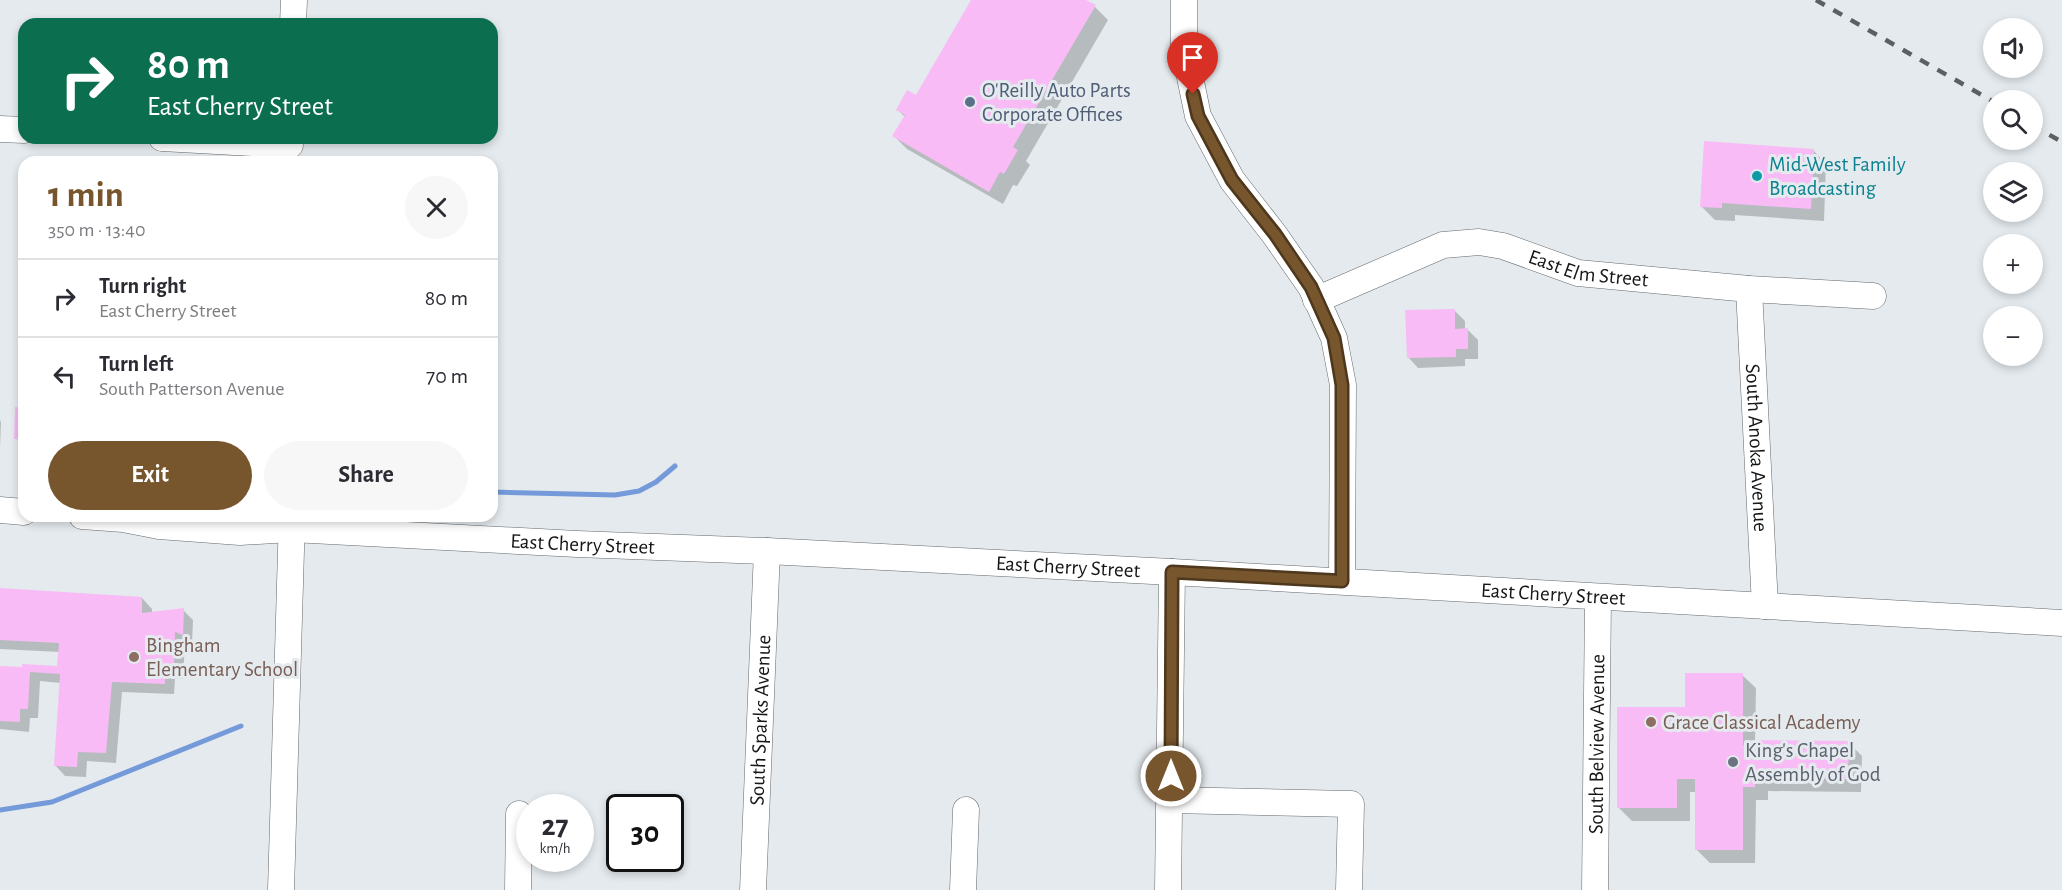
<!DOCTYPE html>
<meta charset="utf-8">
<style>
:root{--surface:#fff;--page:#f7f7f7;--text:#2b2b33;--muted:#7c7c81;--line:#e1e1e2;--accent:#77552d}
body{margin:0;font-family:"Alegreya Sans",sans-serif;background:var(--page);color:var(--text);height:100vh;display:flex;flex-direction:column;font-size:22px;white-space:nowrap}
*{box-sizing:border-box;margin:0}
p{font-size:20px;color:var(--muted)}
.icon{flex:none;width:33px;height:33px;fill:none;stroke:currentColor;stroke-width:2;stroke-linecap:round;stroke-linejoin:round}
.map{position:relative;flex:1;overflow:hidden}
.panel{position:absolute;left:18px;top:156px;width:480px;height:366px;display:flex;flex-direction:column;background:var(--surface);border-radius:18px;box-shadow:0 3px 9px #0003}
.panel>*{flex:none}
.hud{position:absolute;left:18px;top:18px;width:480px;height:126px;border-radius:18px;box-shadow:0 3px 9px #0003;background:#0b6e4f;color:#fff;overflow:hidden}
.controls{position:absolute;left:1983px;top:18px;display:grid;gap:12px}
.controls a{display:grid;place-items:center;width:60px;height:60px;border-radius:50%;background:var(--surface);box-shadow:0 3px 9px #0003;font-size:30px}
.speed{position:absolute;left:516px;top:794px;display:flex;gap:12px;font-size:30px;font-weight:700;text-align:center}
.speed>*{display:grid;place-content:center;width:78px;height:78px;border-radius:50%;background:var(--surface);box-shadow:0 3px 9px #0003;line-height:1}
.speed small{font-size:15px;font-weight:400}
.speed .limit{border:3px solid #111;border-radius:9px;background:#fff;color:#111}
.pin{position:absolute;display:grid;place-items:center;width:51px;height:51px;color:#fff;margin:-62px -26px;border-radius:50% 50% 50% 0;rotate:-45deg;box-shadow:0 0 6px #0007}
.pin .icon{rotate:45deg}
.me{position:absolute;width:66px;margin:-33px;rotate:0deg;stroke-linejoin:round;filter:drop-shadow(0 0 4px #0008)}
.turn{display:flex;align-items:center;gap:21px;height:126px;padding:0 30px;font-size:27px}
.turn .icon{width:78px;height:78px;stroke-width:2.5}
.turn b{display:block;font-size:42px;line-height:51px}
.round{display:grid;place-items:center;flex:none;width:63px;height:63px;border-radius:32px;background:var(--page)}
.head{display:flex;align-items:center;justify-content:space-between;height:102px;padding:0 30px}
h1{font-size:36px;font-weight:600;line-height:45px;color:var(--accent)}
.primary-button{display:flex;gap:12px;margin-top:auto;padding:12px 30px}
.primary-button a{flex:1;height:69px;border-radius:36px;background:var(--accent);color:#fff;font-size:24px;font-weight:600;line-height:69px;text-align:center}
.primary-button a+a{background:var(--page);color:var(--text)}
ul{padding:0;list-style:none}
li{display:flex;align-items:center;gap:18px;height:78px;padding:0 30px;border-top:2px solid var(--line)}
li div{flex:1}
li b{display:block;font-size:22px}
li em{font-style:normal}
.map>svg:first-child{display:block}
.shadow{fill:#0003}
.lines{fill:none;stroke-linecap:round;stroke-linejoin:round}
.stream{stroke:#759ada;stroke-width:5}
.building{fill:#f8bbf6}
.minor-casing{stroke:#64696d;stroke-width:27}
.minor{stroke:#fff;stroke-width:26}
.rail{stroke:#5d6062;stroke-width:4.5;stroke-dasharray:10 10;stroke-linecap:butt}
.route-casing{stroke:#4d371d;stroke-width:15}
.route{stroke:#77552d;stroke-width:10}
.service-dot{fill:#5c6f8a;stroke:#e4eaee;stroke-width:2}
.culture-dot{fill:#0f9aa8;stroke:#e4eaee;stroke-width:2}
.education-dot{fill:#8d6e63;stroke:#e4eaee;stroke-width:2}
.worship-dot{fill:#6b7280;stroke:#e4eaee;stroke-width:2}
.labels{text-anchor:middle;stroke-width:6;stroke-linejoin:round;paint-order:stroke}
.service-label{font-size:21px;fill:#4e5e75;stroke:#e4eaee;text-anchor:start}
.culture-label{font-size:21px;fill:#0d838f;stroke:#e4eaee;text-anchor:start}
.street-label{font-size:21px;fill:#141617;stroke:#e4eaee}
.education-label{font-size:21px;fill:#785e54;stroke:#e4eaee;text-anchor:start}
.worship-label{font-size:21px;fill:#5b616d;stroke:#e4eaee;text-anchor:start}
</style>
<div class="map">
<svg width="2062" height="890" viewBox="0 0 2062 890">
<rect width="100%" height="100%" fill="#e4eaee"/>
<path class="shadow" d="M972,0H1083L1095,7L1108,20L1026,161L1030,165L1017,186L1013,185L1003,204L907,149L894,136L905,117L898,110L917,97Z
M1813,150L1826,164L1824,221L1735,215V221L1715,220L1702,207Z
M1455,311L1465,321V330H1468L1478,340V359H1465V366L1418,368L1408,357Z
M24,409V446L16,438Z
M0,420L1,422L0,448Z
M0,589L142,598L152,609V613L183,610L193,620L192,644L185,641L183,679H175L174,694L122,692L116,763L87,761L86,777L65,776L55,765L61,683L40,681L38,718H30L29,732L0,729V667H59L60,652L0,649Z
M1742,675L1756,688L1755,742H1848L1862,756L1861,792L1768,791V800H1756L1755,863H1710L1696,849V792H1690V821H1632L1618,807L1686,709Z"/>
<g class="lines">
<path class="stream" d="M492,492L615,495L639,491L656,482L675,466
M0,810L52,802L241,726"/>
</g>
<path class="building" d="M971,0H1086L1096,5L1013,147L1018,150L1004,174L1000,172L989,192L892,136L905,115L896,110L907,90L916,95Z
M1704,141L1814,149L1811,209L1722,203V208L1700,207Z
M1455,309V329L1468,328V349H1456V357L1407,358L1405,310Z
M15,407L24,408V439H14Z
M0,588L142,597V613L184,608L183,635L175,632L174,669H165V684L112,682L106,753L78,752L77,767L54,766L60,674L30,672L28,709H20V722L0,721V666L22,667V664L57,666L59,643L0,640Z
M1685,673H1743V745H1751V740L1849,741L1848,779L1755,778V787H1743V850H1695V779H1677V808H1617V707H1685Z"/>
<g class="lines">
<g class="minor-casing">
<g id="minor">
<path d="M1184,0V48L1198,116L1232,180L1274,234L1311,287L1334,338L1343,385L1342,581"/>
<path d="M293,24L294,0"/>
<path d="M0,129L24,130"/>
<path d="M162,138L290,145"/>
<path id="s1" d="M1749,289L1765,606"/>
<path id="s2" d="M1316,300L1443,245L1479,242L1503,246L1578,273L1749,289L1873,296"/>
<path d="M0,510L24,512"/>
<path id="s3" d="M82,516L123,519L159,526L240,532L292,529L577,544L767,551L1172,572L2062,623"/>
<path d="M1171,800L1351,804L1349,890"/>
<path d="M281,890L292,516"/>
<path d="M518,890L519,814"/>
<path id="s4" d="M753,890L767,551"/>
<path d="M963,890L966,810"/>
<path d="M1168,890L1172,572"/>
<path id="s5" d="M1595,890L1598,598"/>
</g>
</g>
<use href="#minor" class="minor"/>
<path class="rail" d="M1816,0L1994,102
M2032,125L2062,142"/>
</g>
<g class="lines">
<g class="route-casing">
<path id="route" d="M1171,776L1172,572L1342,581V385L1334,338L1311,287L1275,234L1232,180L1198,116L1193,94"/>
</g>
<use href="#route" class="route"/>
</g>
<circle class="service-dot" cx="970" cy="102" r="6"/>
<circle class="culture-dot" cx="1757" cy="176" r="6"/>
<g class="education-dot">
<circle cx="134" cy="657" r="6"/>
<circle cx="1651" cy="722" r="6"/>
</g>
<circle class="worship-dot" cx="1733" cy="762" r="6"/>
<g class="labels">
<g class="service-label">
<text x="982" y="97">O'Reilly Auto Parts<tspan x="982" dy="24">Corporate Offices</tspan></text>
</g>
<g class="culture-label">
<text x="1769" y="171">Mid-West Family<tspan x="1769" dy="24">Broadcasting</tspan></text>
</g>
<g class="street-label">
<text dy="7" stroke="none"><textPath href="#s2" startOffset="288">East Elm Street</textPath></text>
<text dy="7" stroke="none"><textPath href="#s1" startOffset="159">South Anoka Avenue</textPath></text>
<text dy="7" stroke="none"><textPath href="#s3" startOffset="502">East Cherry Street</textPath></text>
<text dy="7" stroke="none"><textPath href="#s3" startOffset="988">East Cherry Street</textPath></text>
<text dy="7" stroke="none"><textPath href="#s3" startOffset="1474">East Cherry Street</textPath></text>
<text dy="7" stroke="none"><textPath href="#s4" startOffset="170">South Sparks Avenue</textPath></text>
<text dy="7" stroke="none"><textPath href="#s5" startOffset="146">South Belview Avenue</textPath></text>
</g>
<g class="education-label">
<text x="146" y="652">Bingham<tspan x="146" dy="24">Elementary School</tspan></text>
<text x="1663" y="729">Grace Classical Academy</text>
</g>
<g class="worship-label">
<text x="1745" y="757">King's Chapel<tspan x="1745" dy="24">Assembly of God</tspan></text>
</g>
</g>
</svg>
<div class="controls">
<a><svg class="icon" aria-label="sound" viewBox="0 0 24 24"><path d="M4 9h4l5-4v14l-5-4H4zM17 9q2 3 0 6"/></svg></a>
<a><svg class="icon" aria-label="search" viewBox="0 0 24 24"><circle cx="10" cy="10" r="6"/><path d="M15 15l6 6"/></svg></a>
<a><svg class="icon" aria-label="layers" viewBox="0 0 24 24"><path d="M12 4l9 5-9 5-9-5zM3 14l9 5 9-5"/></svg></a>
<a>+</a>
<a>−</a>
</div>
<div class="speed"><div>27<small>km/h</small></div><div class="limit">30</div></div>
<div class="pin" style="left:1193px;top:94px;background:#d93025"><svg class="icon" aria-label="arrive" viewBox="0 0 24 24"><path d="M6 21V4h12l-3 4 3 4H6"/></svg></div>
<svg class="me" style="left:1171px;top:776px" viewBox="-20 -20 40 40"><circle r="17" fill="#77552d" stroke="#fff" stroke-width="3"/><path d="M0-11L8 9 0 5-8 9z" fill="#fff"/></svg>
<div class="hud">
<div class="turn"><svg class="icon" aria-label="right" viewBox="0 0 24 24"><path d="M7 20v-9h11M14 6l5 5-5 5"/></svg><div><b>80 m</b>East Cherry Street</div></div>
</div>
<section class="panel">
<div class="head"><div><h1>1 min</h1><p>350 m · 13:40</p></div><a class="round"><svg class="icon" aria-label="close" viewBox="0 0 24 24"><path d="M6 6l12 12M18 6L6 18"/></svg></a></div>
<ul>
<li><svg class="icon" aria-label="right" viewBox="0 0 24 24"><path d="M7 20v-9h11M14 6l5 5-5 5"/></svg><div><b>Turn right</b><p>East Cherry Street</p></div><em>80 m</em></li>
<li><svg class="icon" aria-label="left" viewBox="0 0 24 24"><path d="M17 20v-9H6M10 6l-5 5 5 5"/></svg><div><b>Turn left</b><p>South Patterson Avenue</p></div><em>70 m</em></li>
</ul>
<div class="primary-button"><a>Exit</a><a>Share</a></div>
</section>
</div>
